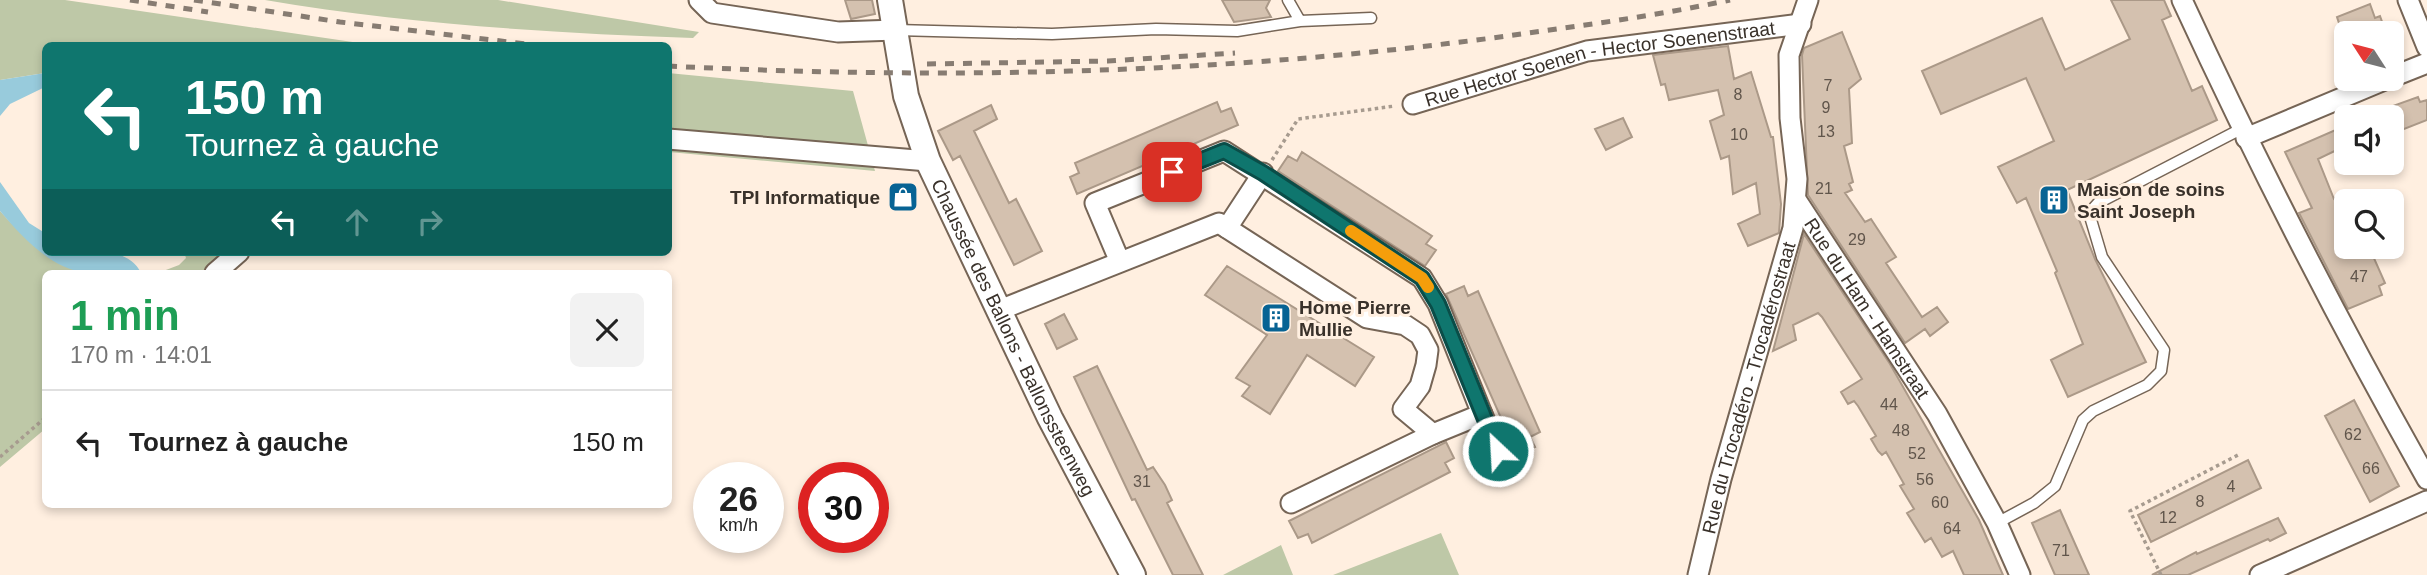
<!DOCTYPE html>
<html lang="fr">
<meta charset="utf-8">
<style>
:root{--surface:#fff;--page:#f2f2f2;--text:#222;--muted:#767676;--line:#e0e0e0}
body{margin:0;font-family:Helvetica,sans-serif;background:var(--page);color:var(--text);height:100vh;display:flex;flex-direction:column;font-size:26px;white-space:nowrap}
*{box-sizing:border-box;margin:0}
p{font-size:23px;color:var(--muted)}
.icon{flex:none;width:38px;height:38px;fill:none;stroke:currentColor;stroke-width:2;stroke-linecap:round;stroke-linejoin:round}
.map{position:relative;flex:1;overflow:hidden}
.side{position:absolute;left:42px;top:270px;width:630px;height:238px;display:flex;flex-direction:column;background:var(--surface);border-radius:10px;box-shadow:0 4px 10px #0003}
.side>*{flex:none}
.hud{position:absolute;left:42px;top:42px;width:630px;height:214px;border-radius:10px;box-shadow:0 4px 10px #0003;background:#0f766e;color:#fff;overflow:hidden}
.needle{width:46px;rotate:306deg}
.tools{position:absolute;left:2334px;top:21px;display:grid;gap:14px}
.tools a{display:grid;place-items:center;width:70px;height:70px;border-radius:10px;background:var(--surface);box-shadow:0 4px 10px #0003;font-size:35px}
.speed{position:absolute;left:693px;top:462px;display:flex;gap:14px;font-size:35px;font-weight:700;text-align:center}
.speed>*{display:grid;place-content:center;width:91px;height:91px;border-radius:50%;background:var(--surface);box-shadow:0 4px 10px #0003;line-height:1}
.speed small{font-size:18px;font-weight:400}
.speed .limit{border:10px solid #d22;background:#fff;color:#111}
.pin{position:absolute;display:grid;place-items:center;width:60px;height:60px;color:#fff;margin:-30px;border-radius:14px;box-shadow:0 4px 10px #0006}
.me{position:absolute;width:77px;margin:-38px;rotate:335deg;stroke-linejoin:round;filter:drop-shadow(0 0 5px #0008)}
.turn{display:flex;align-items:center;gap:24px;height:147px;padding:0 28px;font-size:32px}
.turn .icon{width:91px;height:91px;stroke-width:2.5}
.turn b{display:block;font-size:49px;line-height:60px}
.lanes{display:flex;align-items:center;height:66px;padding:0 28px;background:#0003;justify-content:center;gap:35px;direction:ltr}
.lanes .off{opacity:.35}
.round{display:grid;place-items:center;flex:none;width:74px;height:74px;border-radius:10px;background:var(--page)}
.summary{display:flex;align-items:center;justify-content:space-between;height:119px;padding:0 28px}
h1{font-size:42px;font-weight:700;line-height:52px;color:#1e9e55}
ul{padding:0;list-style:none}
li{display:flex;align-items:center;gap:21px;height:105px;padding:0 28px;border-top:2px solid var(--line)}
li div{flex:1}
li b{display:block;font-size:26px}
li em{font-style:normal}
.map>svg:first-child{display:block}
.green{fill:#bec8a7}
.water{fill:#98cbdc}
.building{fill:#d4c1af;stroke:#ab9988;stroke-width:2}
.lines{fill:none;stroke-linecap:round;stroke-linejoin:round}
.service-casing{stroke:#766556;stroke-width:13}
.minor-casing{stroke:#766556;stroke-width:23}
.tertiary-casing{stroke:#766556;stroke-width:28}
.path{stroke:#a79b8f;stroke-width:3.5;stroke-dasharray:3.5 3.5;stroke-linecap:butt}
.service{stroke:#fff;stroke-width:10}
.minor{stroke:#fff;stroke-width:19}
.tertiary{stroke:#fff;stroke-width:24}
.rail{stroke:#877c72;stroke-width:5;stroke-dasharray:9 9;stroke-linecap:butt}
.route-casing{stroke:#0a4d48;stroke-width:18}
.route{stroke:#0f766e;stroke-width:12}
.slow{stroke:#f59e0b;stroke-width:12}
.labels{text-anchor:middle;stroke-width:6;stroke-linejoin:round;paint-order:stroke}
.number-label{font-size:16px;fill:#60554b}
.street-label{font-size:19px;fill:#39312a;stroke:#ffefe0}
.poi-label{font-size:19px;font-weight:bold;fill:#39312a;stroke:#ffefe0;text-anchor:start}
</style>
<div class="map">
<svg width="2427" height="575" viewBox="0 0 2427 575">
<rect width="100%" height="100%" fill="#ffefe0"/>
<path class="green" d="M0,0H65L373,45L46,46L45,73L0,80Z
M265,0H498L699,32L693,38C550,33 406,24 265,0Z
M668,73L853,91L875,171L669,152Z
M0,211C26,240 48,260 85,273H46L45,429L0,467Z
M184,252H252L228,273H158L179,265L186,258Z
M1441,533L1459,575H1333Z
M1281,545L1293,575H1223Z"/>
<path class="water" d="M45,73V87L10,104L0,116V80Z
M0,182L29,223L45,233L46,252C73,252 127,242 141,273C123,273 104,275 86,273C50,268 22,237 0,211Z"/>
<path class="building" d="M845,0H872L875,14L851,19Z
M1222,0H1270L1266,8L1271,17L1234,22Z
M2111,0H2164L2171,16L2162,20L2192,91L2202,86L2217,120L2067,190L2095,259L2146,362L2068,397L2051,360L2083,344L2055,273L2057,271L2026,198L2017,203L1998,167L2054,141L2026,78L1941,114L1922,71L2042,18L2065,70L2130,39Z
M2370,4L2375,18L2380,16L2386,33H2347L2344,38L2337,17Z
M1842,32L1861,79L1849,89L1852,143L1844,146L1853,182L1849,184L1852,190L1845,193L1865,222L1871,219L1896,257L1886,263L1922,317L1937,307L1948,322L1930,336L1925,329L1905,343L1808,195L1802,55L1804,48Z
M1728,46L1734,79L1751,72L1771,137H1773L1781,204L1779,233L1748,246L1738,224L1760,214L1756,183L1733,194L1729,156L1721,159L1710,121L1724,115L1718,90L1669,100L1665,84L1661,85L1653,55Z
M2418,97L2420,102L2427,100V120L2399,131L2390,107Z
M1217,102L1221,112L1231,108L1238,125L1077,194L1070,177L1079,173L1075,163Z
M991,105L997,119L974,131L1009,203L1016,199L1042,251L1014,265L960,156L953,160L938,131Z
M1623,118L1632,137L1606,150L1595,129Z
M2347,125V145L2318,159L2334,199L2347,194V247H2369L2385,283L2379,286L2382,295L2348,309L2299,213L2312,208L2285,152Z
M1302,152L1432,236L1426,244L1436,250L1425,266L1278,171L1288,156L1297,161Z
M1804,234L1890,364L1979,520L2003,575H1964L1953,551L1942,557L1931,538L1925,542L1907,513L1914,509L1900,486L1904,484L1886,452L1882,455L1878,451L1871,439L1876,436L1858,406L1854,401L1848,404L1841,392L1862,379L1822,317L1818,313L1793,325L1796,340L1773,351Z
M1227,266L1374,357L1355,386L1307,355L1270,414L1242,396L1250,386L1236,378L1267,335L1205,295Z
M1464,286L1468,296L1478,291L1540,432L1530,437L1535,447L1517,454L1446,294Z
M1064,314L1077,339L1057,349L1045,324Z
M1097,366L1147,470L1153,467L1165,485L1172,500L1167,503L1203,575H1173L1135,499L1132,500L1074,377Z
M2354,400L2399,486L2370,502L2325,416Z
M1446,442L1454,458L1445,463L1450,472L1312,543L1308,534L1298,538L1289,521Z
M2248,460L2261,488L2151,542L2138,515Z
M2060,510L2080,555L2089,575H2055L2032,523Z
M2278,518L2286,533L2270,541L2268,539L2188,575H2152L2196,552L2197,554Z"/>
<g class="lines">
<g class="service-casing">
<path id="service" d="M1288,0L1300,21
M896,30L1052,34L1156,29L1237,31L1300,21L1371,18
M1997,523L2034,503L2055,486L2083,420L2093,411L2147,385L2161,371L2164,350L2102,257L2089,213L2098,203L2241,129"/>
</g>
<g class="minor-casing">
<g id="minor">
<path d="M699,0L712,13L838,32L896,30"/>
<path d="M2182,0C2257,163 2339,323 2427,479"/>
<path d="M2408,0L2427,47"/>
<path d="M2392,77L2427,63"/>
<path id="s1" d="M1413,104L1587,51L1801,24"/>
<path d="M2246,138L2387,79"/>
<path d="M668,139L928,161"/>
<path id="s2" d="M1797,201L1937,414L1997,523L2020,575"/>
<path d="M1227,228L1263,173"/>
<path d="M215,273L239,252"/>
<path d="M997,311L1219,223L1367,318L1405,325L1420,335L1428,350L1426,365L1420,386L1403,409L1433,434L1482,414L1438,304L1422,278L1224,151L1095,203L1120,262"/>
<path d="M1482,414L1498,451"/>
<path d="M1291,503L1433,434"/>
<path id="s3" d="M1698,575L1721,479L1793,228L1797,179L1790,118L1789,55L1808,0"/>
<path d="M2260,575L2427,501"/>
</g>
</g>
<g class="tertiary-casing">
<g id="tertiary">
<path id="s4" d="M890,0L906,96L928,161L1050,418L1133,575"/>
</g>
</g>
<path class="path" d="M1272,160L1298,119L1395,106
M0,457L46,417
M2161,575L2130,511L2240,454"/>
<use href="#service" class="service"/>
<use href="#minor" class="minor"/>
<use href="#tertiary" class="tertiary"/>
<path class="rail" d="M130,0L208,12
M194,0L340,22L543,46
M927,64L1108,61L1235,53
M668,66C944,80 1218,74 1492,38C1571,27 1651,17 1730,0"/>
</g>
<g class="lines">
<g class="route-casing">
<path id="route" d="M1172,172L1224,151L1263,173L1422,278L1438,304L1498,451"/>
</g>
<use href="#route" class="route"/>
<path class="slow" d="M1351,231L1422,278L1428,287"/>
</g>
<defs>
<g id="shop-square" transform="scale(1.575)"><rect x="-9" y="-9" width="18" height="18" rx="4" fill="#076394" stroke="#ffefe0"/><path d="M-5-2.5h2.3a2.7 3.5 0 0 1 5.4 0H5L5.5 6h-11ZM-1.5-2.5h3a1.5 2.3 0 0 0-3 0Z" fill="#fff"/></g>
<g id="building-square" transform="scale(1.575)"><rect x="-9" y="-9" width="18" height="18" rx="4" fill="#076394" stroke="#ffefe0"/><path d="M-4-6H4V6H1V3H-1V6H-4ZM-2.5-4.3h1.7v1.8h-1.7ZM.8-4.3h1.7v1.8H.8ZM-2.5-1h1.7V.8h-1.7ZM.8-1h1.7V.8H.8Z" fill="#fff"/></g>
</defs>
<g fill-rule="evenodd">
<use href="#shop-square" x="903" y="197"/>
<use href="#building-square" x="2054" y="200"/>
<use href="#building-square" x="1276" y="318"/>
</g>
<g class="labels">
<g class="number-label">
<text x="1828" y="91">7</text>
<text x="1738" y="100">8</text>
<text x="1826" y="113">9</text>
<text x="1826" y="137">13</text>
<text x="1739" y="140">10</text>
<text x="1824" y="194">21</text>
<text x="1857" y="245">29</text>
<text x="2359" y="282">47</text>
<text x="1889" y="410">44</text>
<text x="1901" y="436">48</text>
<text x="2353" y="440">62</text>
<text x="1917" y="459">52</text>
<text x="2371" y="474">66</text>
<text x="1925" y="485">56</text>
<text x="1142" y="487">31</text>
<text x="2231" y="492">4</text>
<text x="2200" y="507">8</text>
<text x="1940" y="508">60</text>
<text x="2168" y="523">12</text>
<text x="1952" y="534">64</text>
<text x="2061" y="556">71</text>
</g>
<g class="street-label">
<text dy="7" stroke="none"><textPath href="#s1" startOffset="192">Rue Hector Soenen - Hector Soenenstraat</textPath></text>
<text dy="7" stroke="none"><textPath href="#s2" startOffset="128">Rue du Ham - Hamstraat</textPath></text>
<text dy="7" stroke="none"><textPath href="#s4" startOffset="362">Chaussée des Ballons - Ballonssteenweg</textPath></text>
<text dy="7" stroke="none"><textPath href="#s3" startOffset="194">Rue du Trocadéro - Trocadérostraat</textPath></text>
</g>
<g class="poi-label">
<text x="2077" y="196">Maison de soins<tspan x="2077" dy="22">Saint Joseph</tspan></text>
<text x="880" y="204" text-anchor="end">TPI Informatique</text>
<text x="1299" y="314">Home Pierre<tspan x="1299" dy="22">Mullie</tspan></text>
</g>
</g>
</svg>
<div class="tools">
<a><svg class="needle" viewBox="-14 -14 28 28"><path d="M0-13l5 13h-10z" fill="#e53935"/><path d="M0 13l5-13h-10z" fill="#767676"/></svg></a>
<a><svg class="icon" aria-label="sound" viewBox="0 0 24 24"><path d="M4 9h4l5-4v14l-5-4H4zM17 9q2 3 0 6"/></svg></a>
<a><svg class="icon" aria-label="search" viewBox="0 0 24 24"><circle cx="10" cy="10" r="6"/><path d="M15 15l6 6"/></svg></a>
</div>
<div class="speed"><div>26<small>km/h</small></div><div class="limit">30</div></div>
<div class="pin" style="left:1172px;top:172px;background:#d93025"><svg class="icon" aria-label="arrive" viewBox="0 0 24 24"><path d="M6 21V4h12l-3 4 3 4H6"/></svg></div>
<svg class="me" style="left:1498px;top:451px" viewBox="-20 -20 40 40"><circle r="17" fill="#0f766e" stroke="#fff" stroke-width="3"/><path d="M0-11L8 9 0 5-8 9z" fill="#fff"/></svg>
<div class="hud">
<div class="turn"><svg class="icon" aria-label="left" viewBox="0 0 24 24"><path d="M17 20v-9H6M10 6l-5 5 5 5"/></svg><div><b>150 m</b>Tournez à gauche</div></div>
<div class="lanes"><svg class="icon" aria-label="left" viewBox="0 0 24 24"><path d="M17 20v-9H6M10 6l-5 5 5 5"/></svg><svg class="icon off" aria-label="ahead" viewBox="0 0 24 24"><path d="M12 20V5M6 11l6-6 6 6"/></svg><svg class="icon off" aria-label="right" viewBox="0 0 24 24"><path d="M7 20v-9h11M14 6l5 5-5 5"/></svg></div>
</div>
<section class="side">
<div class="summary"><div><h1>1 min</h1><p>170 m · 14:01</p></div><a class="round"><svg class="icon" aria-label="close" viewBox="0 0 24 24"><path d="M6 6l12 12M18 6L6 18"/></svg></a></div>
<ul>
<li><svg class="icon" aria-label="left" viewBox="0 0 24 24"><path d="M17 20v-9H6M10 6l-5 5 5 5"/></svg><div><b>Tournez à gauche</b></div><em>150 m</em></li>
</ul>
</section>
</div>
